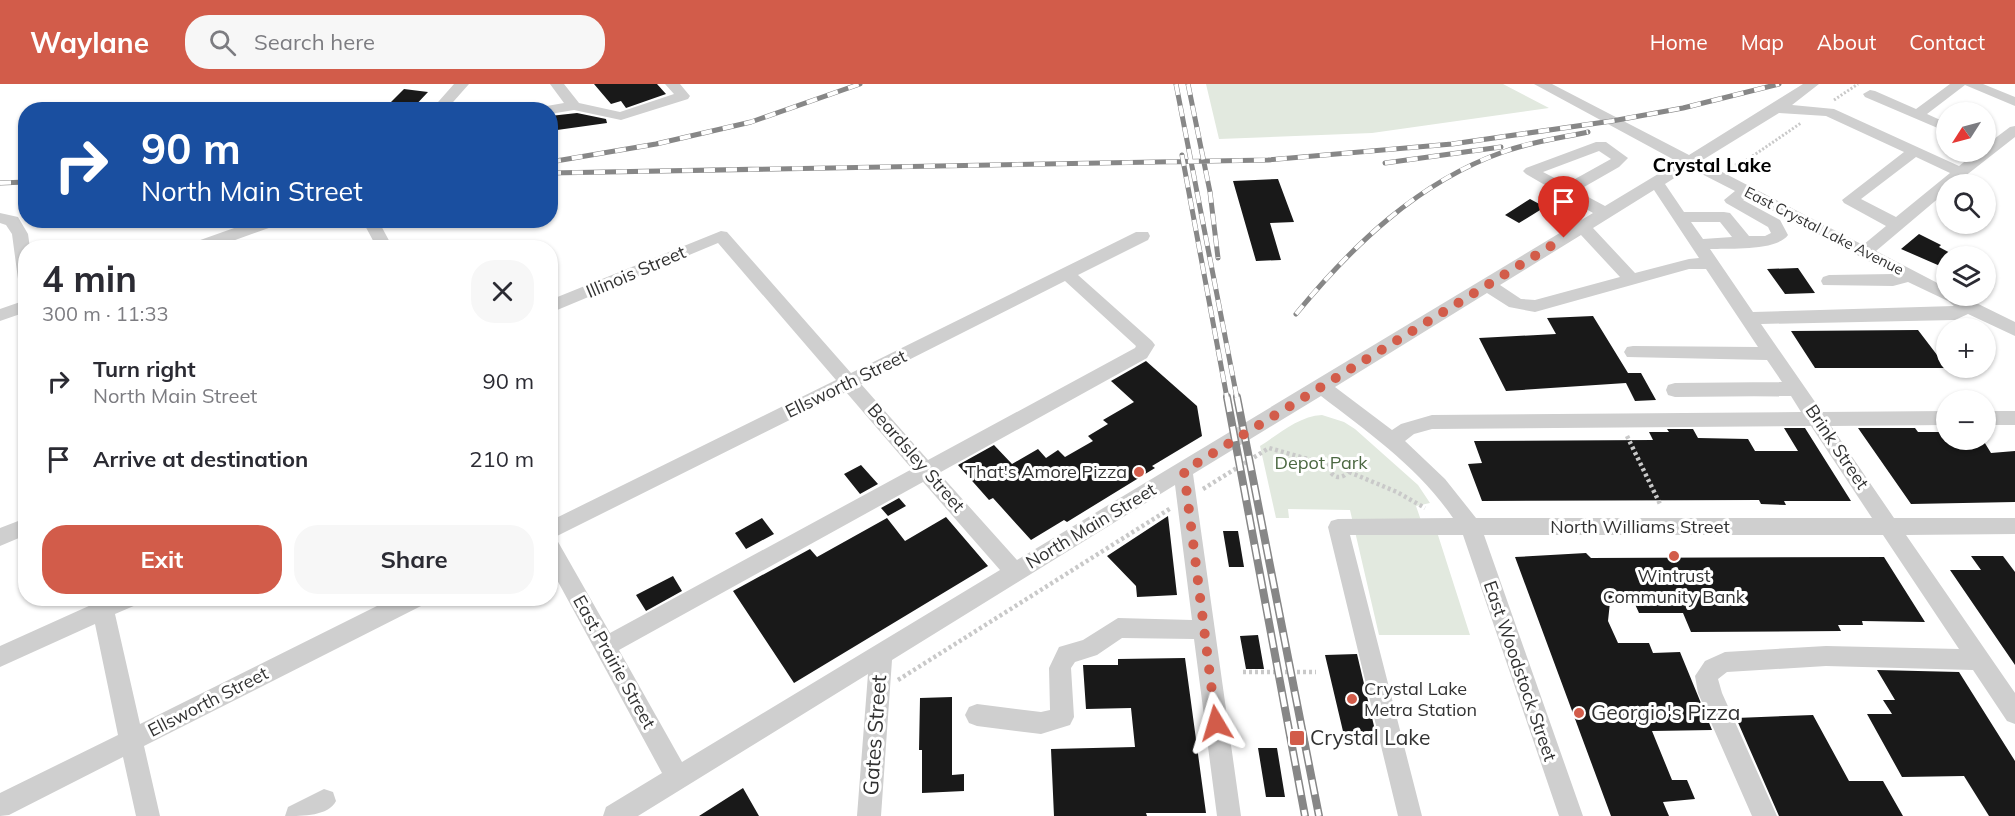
<!DOCTYPE html>
<meta charset="utf-8">
<style>
:root{--surface:#fff;--page:#f7f7f7;--text:#2b2b33;--muted:#7c7c81;--accent:#d25c4a}
body{margin:0;font-family:Mulish,sans-serif;background:var(--page);color:var(--text);height:100vh;display:flex;flex-direction:column;font-size:22px;white-space:nowrap}
*{box-sizing:border-box;margin:0}
p{font-size:20px;color:var(--muted)}
.icon{flex:none;width:33px;height:33px;fill:none;stroke:currentColor;stroke-width:2;stroke-linecap:round;stroke-linejoin:round}
.map{position:relative;flex:1;overflow:hidden}
.side{position:absolute;left:18px;top:156px;width:540px;height:366px;display:flex;flex-direction:column;background:var(--surface);border-radius:24px;box-shadow:0 2px 4px #0004}
.side>*{flex:none}
.banner{position:absolute;left:18px;top:18px;width:540px;height:126px;border-radius:24px;box-shadow:0 2px 4px #0004;background:#1a4fa0;color:#fff;overflow:hidden}
.needle{width:39px;rotate:234deg}
.buttons{position:absolute;left:1936px;top:18px;display:grid;gap:12px}
.buttons a{display:grid;place-items:center;width:60px;height:60px;border-radius:50%;background:var(--surface);box-shadow:0 2px 4px #0004;font-size:30px}
.pin{position:absolute;display:grid;place-items:center;width:51px;height:51px;color:#fff;margin:-62px -26px;border-radius:50% 50% 50% 0;rotate:-45deg;box-shadow:0 0 6px #0007}
.pin .icon{rotate:45deg}
.me{position:absolute;width:66px;margin:-33px;rotate:353deg;stroke-linejoin:round;filter:drop-shadow(0 0 4px #0008)}
.turn{display:flex;align-items:center;gap:21px;height:126px;padding:0 24px;font-size:27px}
.turn .icon{width:78px;height:78px;stroke-width:2.5}
.turn b{display:block;font-size:42px;line-height:51px}
.round{display:grid;place-items:center;flex:none;width:63px;height:63px;border-radius:24px;background:var(--page)}
.overview{display:flex;align-items:center;justify-content:space-between;height:102px;padding:0 24px}
h1{font-size:36px;font-weight:700;line-height:45px}
.cta{display:flex;gap:12px;margin-top:auto;padding:12px 24px}
.cta a{flex:1;height:69px;border-radius:24px;background:var(--accent);color:#fff;font-size:24px;font-weight:700;line-height:69px;text-align:center}
.cta a+a{background:var(--page);color:var(--text)}
ul{padding:0;list-style:none}
li{display:flex;align-items:center;gap:18px;height:78px;padding:0 24px}
li div{flex:1}
li b{display:block;font-size:22px}
li em{font-style:normal}
header{display:flex;align-items:center;gap:36px;box-sizing:border-box;height:84px;padding:0 30px;background:var(--accent);color:#fff}
header strong{font-size:28px}
nav{display:flex;gap:33px;margin-inline-start:auto;font-size:21px}
.search{width:420px;height:54px;background:var(--page);display:flex;align-items:center;gap:15px;box-sizing:border-box;padding:0 21px;border-radius:24px;color:var(--muted);font-size:22px}
.map>svg:first-child{display:block}
.green{fill:#e2e9df}
.building{fill:#191919}
.lines{fill:none;stroke-linecap:round;stroke-linejoin:round}
.path-far1{stroke:#c9c9c9;stroke-width:3;stroke-dasharray:2 2;stroke-linecap:butt}
.path{stroke:#c9c9c9;stroke-width:4.5;stroke-dasharray:3 3;stroke-linecap:butt}
.minor{fill:#cfcfcf;fill-rule:evenodd}
.rail-far1-casing{stroke:#878787;stroke-width:5}
.rail-casing{stroke:#878787;stroke-width:8}
.rail-far1{stroke:#fff;stroke-width:4;stroke-dasharray:11;stroke-linecap:butt}
.rail{stroke:#fff;stroke-width:5;stroke-dasharray:15;stroke-linecap:butt}
.route{stroke:#d25c4a;stroke-width:10;stroke-dasharray:0 18}
.poi-dot{fill:#d25c4a;stroke:#fff;stroke-width:2}
.labels{text-anchor:middle;stroke-width:6;stroke-linejoin:round;paint-order:stroke}
.far-street-label{font-size:15px;fill:#323232;stroke:#fff}
.street-label{font-size:18px;fill:#323232;stroke:#fff}
.park-label{font-size:18px;fill:#4d6943;stroke:#fff}
.poi-label{font-size:18px;fill:#323232;stroke:#fff;text-anchor:end}
.far-district-label{font-size:20px;font-weight:bold;fill:#000;stroke:#fff}
.near-poi-label{font-size:21px;fill:#323232;stroke:#fff;text-anchor:start}
.near-street-label{font-size:21px;fill:#323232;stroke:#fff}
</style>
<header>
<strong>Waylane</strong>
<div class="search"><svg class="icon" aria-label="search" viewBox="0 0 24 24"><circle cx="10" cy="10" r="6"/><path d="M15 15l6 6"/></svg>Search here</div>
<nav><a>Home</a><a>Map</a><a>About</a><a>Contact</a></nav>
</header>
<div class="map">
<svg width="2015" height="732" viewBox="0 0 2015 732">
<rect width="100%" height="100%" fill="#fff"/>
<path class="green" d="M1206,0H1503L1549,24L1372,49L1219,55Z
M1322,331L1344,338L1355,345L1418,401L1430,419L1416,422L1425,448H1437L1470,551H1379L1350,426L1288,425L1289,434H1276L1260,362C1279,350 1299,332 1322,331Z"/>
<path class="building" d="M594,0H657L666,10L626,24L621,17L611,20Z
M404,5L428,8L411,26H383Z
M577,29L606,35L607,39L550,47V32Z
M1278,95L1294,138L1270,139L1281,176L1256,177L1233,97Z
M1530,115L1545,123L1519,139L1505,131Z
M1919,150L1941,161L1939,163L1954,171L1947,172V177L1940,182L1901,165Z
M1798,184L1815,209L1785,210L1767,185Z
M1593,232L1628,289H1641L1656,316L1635,317L1626,299L1506,307L1479,254L1556,250L1547,234Z
M1918,246L1947,284H1950H1815L1791,247Z
M1146,277L1197,322L1202,352L1152,382L1155,384L1067,438L1064,436L1031,456L993,414L989,416L958,381L994,361L1012,380L1038,365L1046,374L1058,366L1065,373L1093,357L1088,352L1108,340L1103,336L1134,318L1111,297Z
M1784,344H1805L1851,417H1784L1786,421L1761,420L1759,416L1482,417L1468,380L1482,379L1474,357L1653,356L1649,348H1669L1667,345H1693L1698,354L1748,355L1755,367H1798Z
M1858,344H1915L1918,348H1947V356H1983L1991,369L2015,367V418L1911,420Z
M861,381L878,400L860,410L844,390Z
M899,414L906,422L888,432L881,424Z
M1168,432L1177,511L1137,513L1136,502L1107,472Z
M946,433L988,482L794,599L733,507L810,465L817,473L887,434L905,457Z
M762,434L774,450L746,465L735,449Z
M1223,447H1238L1244,483H1229Z
M1586,469L1591,474L1884,473L1925,538L1862,537L1863,541H1838L1841,547L1691,548L1683,529H1639L1634,518H1610L1608,537L1618,559H1649L1653,569L1680,568L1712,646L1652,647L1672,696H1687L1695,715L1663,718L1669,732H1611L1515,473Z
M1971,472H2003L2015,488V581L1950,486H1981Z
M673,492L682,507L646,527L636,511Z
M1258,551L1264,585H1246L1240,552Z
M1357,570L1378,659L1346,660L1325,571Z
M1185,574L1206,729H1146L1147,732H1054L1051,665L1135,663L1131,624L1086,625L1083,581H1118V575Z
M1877,586L1959,588L2015,677V732H1989L1964,692L1902,693L1867,630H1892L1883,616H1895Z
M952,613V691L964,690V707L922,709V666H919L920,614Z
M1813,631L1849,697H1883L1903,732H1779L1736,634Z
M1258,664H1277L1285,713H1266Z
M743,704L759,732H699Z"/>
<g class="lines">
<path class="path-far1" d="M1834,16L1858,0
M1731,82L1741,80L1801,39"/>
<path class="path" d="M1627,352L1660,420
M1330 384a9 9 0 1 1 18 0a9 9 0 1 1-18 0Z
M1349,388L1397,408L1425,424
M1203,405L1269,364L1329,381
M1243,588H1316
M898,596L1171,424"/>
<path class="minor" d="M454,0H469L446,26H431Z
M550,0H564L579,19L620,28L674,10L665,0H680L690,12L688,15L621,36L574,26L550,30V26H539L541,23L564,19Z
M1534,0H1552L1689,71L1803,0H1819L1792,21L1834,25L1959,82L1977,68H1986V61L2010,43L2015,42V53L1955,100H1947V107L1876,167L1947,204V212H1962L2015,238V252L1968,230L1955,236L1761,240L1822,328L1947,327V341L1831,342L1894,434H2015V450L1906,451L2015,609V640L2007,637L1973,586L1826,582L1727,588L1718,595L1722,609L1777,732H1752L1698,609L1695,592L1705,577L1725,568L1826,562L1959,565L1883,451H1484L1583,732H1559L1463,451H1350L1422,732H1398L1328,443L1331,437L1338,435L1453,434C1419,384 1368,348 1321,312L1193,390L1241,732H1217L1194,555L1122,554L1097,571L1075,578L1071,584L1074,633L1070,641L1041,650L977,642L969,639L965,631L969,623L977,620L1041,628L1050,626L1049,584L1059,563L1083,556L1118,534L1192,536L1175,401L892,576L881,732H857L868,590L638,732H603L606,723L662,689L550,483V437L836,296L718,159L550,229V216L721,147L727,148L851,289L1136,148H1148L1150,152L1148,156L1078,191L1152,257L1155,261L1147,274L939,389L1017,476L1593,129L1526,90L1523,87L1526,84L1596,58H1606L1628,74L1619,83L1577,107L1605,122L1678,78ZM1779,29L1826,32L1904,68L1842,116L1844,119L1886,142L1863,161L1701,77ZM1599,67L1611,75L1566,100L1543,88ZM1916,73L1950,89L1896,133L1861,115ZM1690,84L1735,107L1724,116L1726,119L1768,143L1771,149L1765,152H1749L1730,129L1724,128H1684L1665,100ZM1654,106L1699,174L1689,175L1635,189L1593,144ZM1747,113L1893,190L1829,191L1823,193L1821,197L1823,201L1893,202L1908,198L1948,217L1954,222L1753,228L1710,165C1729,164 1777,167 1788,151L1780,136L1743,116ZM1691,138H1720L1732,153L1703,155ZM1581,151L1620,193L1535,216L1521,215L1500,201ZM1689,185H1706L1758,263L1633,262L1627,263L1624,268L1627,273L1767,276L1782,298L1675,299L1668,301L1666,306L1668,311L1675,313L1791,312L1801,328L1432,331L1401,340L1392,346L1335,303L1487,209L1509,223L1535,228ZM1065,197L1136,262L1135,264L928,376L861,300ZM846,308L912,385L610,549L557,456L553,454ZM1811,342L1872,434H1476L1445,395L1405,357L1414,350L1432,345ZM923,398L1000,486L682,678L619,566Z
M1950,0H1983L2015,13V22L1965,1L1927,30L1947,39V48L1865,13L1863,10L1870,6L1875,7L1916,25Z
M0,129L18,133L28,150L30,164H26V200L20,199L18,195L12,150L6,141L0,139Z
M257,136H282L280,140L213,164H187L189,160Z
M362,136H378L393,164H377Z
M26,216V228L0,237V225Z
M1986,327H2015V341H1986Z
M26,434V451L0,462V444Z
M89,514H139L136,521L115,530L140,640L393,514H426L423,521L144,662L160,732H136L123,673L9,731L0,732V709L118,651L95,540L0,583V562L91,521Z
M324,705L333,708L336,717C328,732 304,732 285,732L288,723Z"/>
<g class="rail-far1-casing">
<path id="rail-far1" d="M1176,0L1237,314
M1188,0L1210,108L1218,174
M1182,71L1227,314
M550,78L656,60L751,38L860,0
M1385,79L1501,63
M550,89L1268,76L1452,60L1612,37L1683,24L1779,0
M0,99L26,98
M1296,230C1352,162 1418,98 1503,68C1530,58 1560,54 1588,48"/>
</g>
<g class="rail-casing">
<path id="rail" d="M1227,313L1305,732
M1237,313L1319,732"/>
</g>
<use href="#rail-far1" class="rail-far1"/>
<use href="#rail" class="rail"/>
</g>
<g class="lines">
<path class="route" d="M1216,639L1184,387L1564,154"/>
</g>
<g class="poi-dot">
<circle cx="1139" cy="388" r="6"/>
<circle cx="1674" cy="472" r="6"/>
<circle cx="1352" cy="615" r="6"/>
<circle cx="1579" cy="629" r="6"/>
<rect x="1289" y="646" width="16" height="16" rx="3"/>
</g>
<g class="labels">
<g class="far-street-label">
<text transform="translate(1824 147) rotate(27)" y="5">East Crystal Lake Avenue</text>
</g>
<g class="street-label">
<text transform="translate(636 188) rotate(-23)" y="6">Illinois Street</text>
<text transform="translate(846 300) rotate(-26)" y="6">Ellsworth Street</text>
<text transform="translate(1837 363) rotate(56)" y="6">Brink Street</text>
<text transform="translate(916 374) rotate(49)" y="6">Beardsley Street</text>
<text transform="translate(1091 442) rotate(-31)" y="6">North Main Street</text>
<text x="1640" y="449">North Williams Street</text>
<text transform="translate(614 578) rotate(61)" y="6">East Prairie Street</text>
<text transform="translate(1520 587) rotate(71)" y="6">East Woodstock Street</text>
<text transform="translate(208 618) rotate(-27)" y="6">Ellsworth Street</text>
</g>
<g class="park-label">
<text x="1321" y="385">Depot Park</text>
</g>
<g class="poi-label">
<text x="1127" y="394">That's Amore Pizza</text>
<text x="1674" y="498" text-anchor="middle">Wintrust<tspan x="1674" dy="21">Community Bank</tspan></text>
<text x="1364" y="611" text-anchor="start">Crystal Lake<tspan x="1364" dy="21">Metra Station</tspan></text>
</g>
<g class="far-district-label">
<text x="1712" y="88">Crystal Lake</text>
</g>
<g class="near-poi-label">
<text x="1591" y="636">Georgio's Pizza</text>
<text x="1310" y="661">Crystal Lake</text>
</g>
<g class="near-street-label">
<text transform="translate(875 651) rotate(-86)" y="7">Gates Street</text>
</g>
</g>
</svg>
<div class="buttons">
<a><svg class="needle" viewBox="-14 -14 28 28"><path d="M0-13l5 13h-10z" fill="#e53935"/><path d="M0 13l5-13h-10z" fill="#7c7c81"/></svg></a>
<a><svg class="icon" aria-label="search" viewBox="0 0 24 24"><circle cx="10" cy="10" r="6"/><path d="M15 15l6 6"/></svg></a>
<a><svg class="icon" aria-label="layers" viewBox="0 0 24 24"><path d="M12 4l9 5-9 5-9-5zM3 14l9 5 9-5"/></svg></a>
<a>+</a>
<a>−</a>
</div>
<div class="pin" style="left:1564px;top:154px;background:#d93025"><svg class="icon" aria-label="arrive" viewBox="0 0 24 24"><path d="M6 21V4h12l-3 4 3 4H6"/></svg></div>
<svg class="me" style="left:1216px;top:639px" viewBox="-20 -20 40 40"><path d="M0-17L14 15 0 8-14 15z" fill="#d25c4a" stroke="#fff" stroke-width="4"/></svg>
<div class="banner">
<div class="turn"><svg class="icon" aria-label="right" viewBox="0 0 24 24"><path d="M7 20v-9h11M14 6l5 5-5 5"/></svg><div><b>90 m</b>North Main Street</div></div>
</div>
<section class="side">
<div class="overview"><div><h1>4 min</h1><p>300 m · 11:33</p></div><a class="round"><svg class="icon" aria-label="close" viewBox="0 0 24 24"><path d="M6 6l12 12M18 6L6 18"/></svg></a></div>
<ul>
<li><svg class="icon" aria-label="right" viewBox="0 0 24 24"><path d="M7 20v-9h11M14 6l5 5-5 5"/></svg><div><b>Turn right</b><p>North Main Street</p></div><em>90 m</em></li>
<li><svg class="icon" aria-label="arrive" viewBox="0 0 24 24"><path d="M6 21V4h12l-3 4 3 4H6"/></svg><div><b>Arrive at destination</b></div><em>210 m</em></li>
</ul>
<div class="cta"><a>Exit</a><a>Share</a></div>
</section>
</div>
